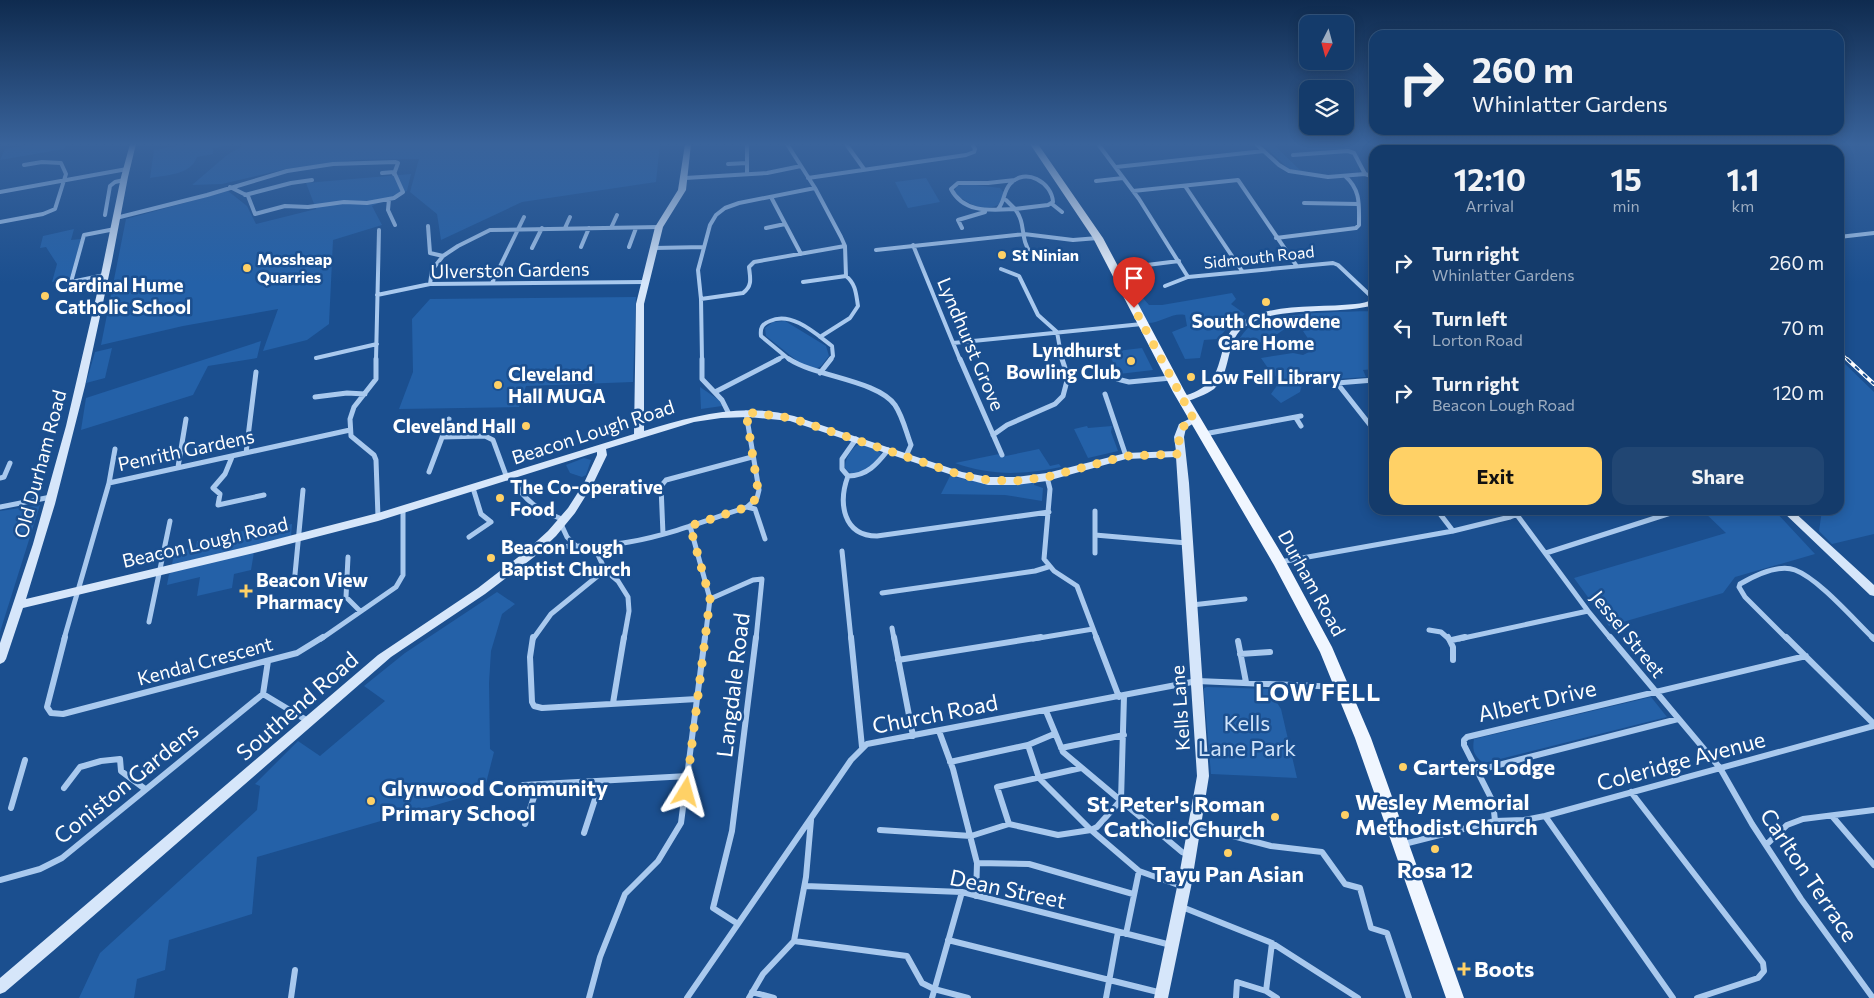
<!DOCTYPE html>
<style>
:root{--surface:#143b6b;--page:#214673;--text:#f1f3f6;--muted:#9dadc1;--line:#33557e;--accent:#ffd166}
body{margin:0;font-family:Commissioner,sans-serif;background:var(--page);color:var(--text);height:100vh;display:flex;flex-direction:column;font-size:19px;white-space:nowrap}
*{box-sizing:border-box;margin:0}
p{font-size:16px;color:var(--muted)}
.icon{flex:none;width:28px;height:28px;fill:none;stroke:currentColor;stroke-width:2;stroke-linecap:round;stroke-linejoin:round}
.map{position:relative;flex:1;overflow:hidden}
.sheet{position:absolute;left:1369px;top:145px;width:475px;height:370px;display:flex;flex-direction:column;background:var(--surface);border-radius:15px;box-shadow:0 2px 12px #0003,0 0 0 1px var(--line)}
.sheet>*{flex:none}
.hud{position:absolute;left:1369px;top:30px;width:475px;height:105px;border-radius:15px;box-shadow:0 2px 12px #0003,0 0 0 1px var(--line);background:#143b6b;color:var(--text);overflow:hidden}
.needle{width:32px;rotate:186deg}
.controls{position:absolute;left:1299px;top:15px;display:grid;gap:10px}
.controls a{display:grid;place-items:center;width:55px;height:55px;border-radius:10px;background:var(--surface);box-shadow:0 2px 12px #0003,0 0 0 1px var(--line);font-size:25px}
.pin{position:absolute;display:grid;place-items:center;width:42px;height:42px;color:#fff;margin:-51px -21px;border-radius:50% 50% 50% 0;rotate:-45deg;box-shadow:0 0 5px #0007}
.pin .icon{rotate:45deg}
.me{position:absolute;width:55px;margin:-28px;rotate:8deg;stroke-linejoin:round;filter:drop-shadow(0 0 4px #0008)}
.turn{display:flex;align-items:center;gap:18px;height:105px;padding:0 20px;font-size:22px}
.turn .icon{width:65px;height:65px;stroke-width:2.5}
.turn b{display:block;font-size:35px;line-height:42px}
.eta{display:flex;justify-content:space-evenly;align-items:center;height:85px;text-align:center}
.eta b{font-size:30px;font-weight:700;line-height:35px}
.cta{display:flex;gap:10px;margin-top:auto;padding:10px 20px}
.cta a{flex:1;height:58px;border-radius:15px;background:var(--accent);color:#111;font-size:20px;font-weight:700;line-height:58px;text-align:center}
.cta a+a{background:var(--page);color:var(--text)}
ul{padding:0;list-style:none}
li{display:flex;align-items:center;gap:15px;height:65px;padding:0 20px}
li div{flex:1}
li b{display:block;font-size:19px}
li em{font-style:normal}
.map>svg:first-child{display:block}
.green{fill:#2461a8}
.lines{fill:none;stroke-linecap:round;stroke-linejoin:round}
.street-far2{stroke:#a9c9ee;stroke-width:4}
.street-far1{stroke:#a9c9ee;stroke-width:5}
.street{stroke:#a9c9ee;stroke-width:6}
.secondary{fill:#d6e6fa;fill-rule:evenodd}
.primary{fill:#f0f6ff;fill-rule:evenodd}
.rail-far1-casing{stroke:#fff;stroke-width:2.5}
.rail-casing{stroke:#fff;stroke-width:4}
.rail-far1{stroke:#1b4f8f;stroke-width:1;stroke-dasharray:4.5;stroke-linecap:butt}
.rail{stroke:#1b4f8f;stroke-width:2;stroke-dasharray:5.5;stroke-linecap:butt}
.route{stroke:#ffd166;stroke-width:9;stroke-dasharray:0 16.2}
.poi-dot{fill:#ffd166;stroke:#1b4f8f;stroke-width:2}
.labels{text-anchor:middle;stroke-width:5;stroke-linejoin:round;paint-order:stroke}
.far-poi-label{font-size:16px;font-weight:bold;fill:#fff;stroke:#1b4f8f;text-anchor:start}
.far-street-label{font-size:16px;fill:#fff;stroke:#1b4f8f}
.street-label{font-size:19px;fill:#fff;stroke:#1b4f8f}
.poi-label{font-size:19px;font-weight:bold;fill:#fff;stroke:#1b4f8f;text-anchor:start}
.near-street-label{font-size:22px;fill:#fff;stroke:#1b4f8f}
.near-park-label{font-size:22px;fill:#cfe3fa;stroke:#1b4f8f}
.near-poi-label{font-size:22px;font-weight:bold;fill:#fff;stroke:#1b4f8f;text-anchor:start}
.district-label{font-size:24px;font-weight:bold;letter-spacing:1px;fill:#fff;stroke:#1b4f8f}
</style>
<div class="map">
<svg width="1874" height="998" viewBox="0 0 1874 998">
<rect width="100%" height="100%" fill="#1b4f8f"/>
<path class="green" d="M36,144H66L64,149L0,160L5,149Z
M189,144H225V146L213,148V154L197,157C191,175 166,175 150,178L154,150Z
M246,144H660L656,182L522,202L441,240L437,214L410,192L419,159L355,160L286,169L222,184L192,185L227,155Z
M1262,144H1273L1300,170L1310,173L1289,169Z
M411,174L407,191L372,206L382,225L333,240L329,324L307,340L263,351L278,309L183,326L101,345L126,219L228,191L247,206L256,224L316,209L306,183Z
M926,178L940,202L908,208L895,182Z
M968,184L1000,188C1005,193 1004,196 1002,202C987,215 967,204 954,192L957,186Z
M74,229L71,240L81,239L70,278L52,282L57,264L46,247L40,248L43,236Z
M1131,286L1139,287L1143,298L1149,305H1162L1232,293L1236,299L1231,304L1245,314L1227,328L1218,339L1204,340L1200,358L1185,359L1172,332L1187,326L1185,315C1172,312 1160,324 1146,323L1128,290Z
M636,297L633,382L526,386L519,407L399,409L413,372L412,319L430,299Z
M1374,311V369L1363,370L1366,377L1337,379L1322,373L1304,378L1300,392L1281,403L1271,394L1281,380L1272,374L1261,358L1293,353L1303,355L1315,349L1303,331L1313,328L1309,326L1286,328L1269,340L1254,344V351L1236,344C1239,339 1243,333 1247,329C1266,311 1347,312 1374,311Z
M785,321L826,346L829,356L821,366L815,369L801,364L766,336L765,328L773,322Z
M261,341L257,358L208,366L193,395L81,430L86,398Z
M112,348L105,378L86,383L95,352Z
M1142,348L1153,370L1119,374L1108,352Z
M1839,358L1874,392V534L1832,544L1819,531L1822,510H1839Z
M700,387L719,400L722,406L701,409Z
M1087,426L1088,428L1112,426L1111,432L1118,451L1088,458L1074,429Z
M857,445H862L878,450L881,454C875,464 855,483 845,468C845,459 850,451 857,445Z
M1039,449L1050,466L1059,464L1061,467C1022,475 992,476 955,463L999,454L1001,457Z
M584,458L591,460L586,475L582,477L570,473L566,465Z
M950,476L988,484L1034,483V485L1043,488L1042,501L1005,495L941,494Z
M40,505L0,632V511Z
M1702,510H1774L1815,554L1735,577L1723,593L1609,626L1574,578L1726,533Z
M292,524L291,536L172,565L174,552L196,547L197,541L265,526L264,530Z
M254,552L251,570L234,574L232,588L197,596L200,577L167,585L169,574L172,572Z
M497,592L515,604L502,614L491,651L489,683L490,749L494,752L484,791L257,857L252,914L169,940L165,970L137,979L134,998H79L100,953L257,810L260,786L255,784L298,741L320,756L385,701L364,686L405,653Z
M1207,687L1268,689L1281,709L1297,778L1211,774L1204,692V688Z
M1651,697L1667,717L1484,763C1474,756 1472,751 1474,739Z"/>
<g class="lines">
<path class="street-far2" d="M747,144V174
M787,144L815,188L841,237L845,246L846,276
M846,144L864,169
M1098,144L1139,199L1188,277
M1256,144L1279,165L1289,171L1328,177L1365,174L1374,177
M1460,144L1471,150
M1554,144L1562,150
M1698,144L1707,150
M1293,155L1348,151L1354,153L1365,174
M728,164L747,163
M1116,167L1264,151
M685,178L767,173L801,166
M808,178L966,155L974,152L975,149L972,144
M1015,180L988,183H958L951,189C964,214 992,210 1015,209C1027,225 1019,237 1031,254
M1096,181L1123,178
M1185,186L1242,271
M230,187L248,196L255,214L285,206L308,207L344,202L367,203L394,198L403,192L394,172L382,173
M1133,191L1238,180L1296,265
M0,192L127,169
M245,195L291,183L312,180
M771,197L801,254
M389,199L388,210L395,225
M1304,203L1358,204
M1052,204L1062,212
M998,209C1005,201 1003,192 1010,184C1025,167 1052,182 1053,202L1048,205L1015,209L1006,200
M105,215L110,186L115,182L124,180
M116,218L207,195L287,171L333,164L395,162L398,163L394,174
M0,222L43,214L55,209L66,174L61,163L42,162L24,165
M428,226L430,253L443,256
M565,228L570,217
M611,228L617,215
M766,228L785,224
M962,228L958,220L985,212
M1839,237L1874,233
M1276,238L1356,228L1359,225C1359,205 1361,190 1345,176
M913,245L960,360
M581,247L589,228
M629,247L636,228
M532,248L542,228
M654,248L704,247
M876,250L1024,234L1073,240L1098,238
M1001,269L1019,276L1038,315L1057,332L1062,360
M1115,269L1179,261
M105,275L71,282L84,235L115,229
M803,282L846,276C856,284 856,294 858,306L850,318L820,337
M492,283L524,217
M430,284L432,270L443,256L458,246L490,230L659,227
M1165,286L1188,277L1333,263L1338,265L1374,299
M377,295L430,284L644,282
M701,299L743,293C753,286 750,277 749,267L754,262L845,246
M953,343L1142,324
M316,358L377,344
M376,360L379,230
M702,360L701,299L698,270L710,225L716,215L725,208L739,203L815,188
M776,360L784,356
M790,360L761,336C760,328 762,324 770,321C792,311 816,334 832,346L833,356L830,360"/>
<path class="street-far1" d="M376,359V379L354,407L350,419L351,436L374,455L376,460L378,517
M702,359V379L722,400L728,412
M789,359C816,377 877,380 895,405C903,417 906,432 911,445L906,456
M960,359L1002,455
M820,373L831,359
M1117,379L1129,382L1171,378
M1337,383L1374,430
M1337,383L1374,380
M715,392L779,359
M1105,394L1126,456
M315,397L347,393L365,394
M746,413L759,490L757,498L747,507
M1296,418L1301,426
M1204,434L1301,416
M993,435L1007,425L1055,404L1063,396L1068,377L1062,359
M442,437L485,436L493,440L507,478
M888,450C877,464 867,476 848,476C838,503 843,536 877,536L1049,512
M246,453L256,372
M232,457L225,474L213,488L220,494L218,505L264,495
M178,467L186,419
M429,472L449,419
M848,476L842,469V459L856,439
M511,477C526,503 537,509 564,520
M1047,477L1050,489L1044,559L1054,571L1077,586L1097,639
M0,478L4,477L10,463
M109,483L115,449
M0,507L51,497
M1437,510L1453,531
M1504,510L1510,517
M1095,511V553
M1517,515L1588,611L1611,639
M561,524L567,537L576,546
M690,526L710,599L705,639
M663,534L661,486L666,480L752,457
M1095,535L1187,543
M469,537L491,522L481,514L473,488
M594,546L605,570L618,581L628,597L629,611L624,639
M540,547C570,546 599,547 629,542C669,535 708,520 747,507L755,509L765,539
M842,551L851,639
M1546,553L1680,510
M348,557L346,597L360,611
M1280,562L1453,531L1510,517L1529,510
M294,585L303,490
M882,593L1035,571L1048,567
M710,599L753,580L762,579L756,639
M1192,605L1245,599
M149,622L170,521
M892,628L894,639
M1429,630L1441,632L1449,639
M64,639L109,483L350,430
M321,639L396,587L403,575V509
M533,639L551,614L605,570
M1033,639L1093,629
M1459,639L1588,611
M1787,639L1745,597L1739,587L1740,584C1754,576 1779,564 1795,570C1819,579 1854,620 1874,639"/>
<path class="street" d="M65,637L47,707L51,713L63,714L297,653L323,637
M533,637L530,657L532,702L534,706L542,708L697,699
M851,637L862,747
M894,637L913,736
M1096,637L1119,697
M1448,637L1453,647V660
M1610,637L1720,768L1752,824L1801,899L1873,998
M1786,637L1874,724
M1872,637L1874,639
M1452,640L1465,637
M1238,641L1246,682
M1240,654L1270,652
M898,660L1041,637
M268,661L263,694L308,721
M613,703L624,637
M1046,711L1063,752L1182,852L1189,855
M939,731L953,769L977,863L976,896
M1028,745L1054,734
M1061,748L1124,735
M950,762L1028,745L1039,778L1091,830L1139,871L1184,887
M1479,770L1678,719
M523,785L688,776
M64,788L80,767L101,761L120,759L121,771L145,789
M1631,792L1763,963L1764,971L1758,978L1697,998
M11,808L25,760
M1545,816L1673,998
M1832,816L1874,865
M1495,821L1524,820L1545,816L1874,726
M525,824L538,785
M1009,824L997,787L1081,768
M1195,826L1271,846L1322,852L1345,884L1360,888L1371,928L1387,933L1409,998
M880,830L971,836L1009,824L1058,835L1091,830L1097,827L1121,800L1124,696
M584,833L601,781
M1404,844L1495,821L1493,802L1464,745V740L1467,737L1806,656
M1766,845L1787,825L1803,819L1874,810
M977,863L1029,864L1133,894
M0,880L40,869L62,858L263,694
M805,886L962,892L1171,945
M1182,907L1272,943L1358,998
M738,924L713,908L732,831L756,637
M1126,934L1139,871
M948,940L1162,993
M794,941L907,956L922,983L934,989L968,998
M1266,991L1277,998
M752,992L774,998
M291,998L295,970
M589,998L600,957L625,894L658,861L681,823L705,637
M687,998L851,760L867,744L1197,681L1341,687
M749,998L763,974L794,941L806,877L811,820
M932,998L962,892
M1106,998L1118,932
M1236,998L1237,982L1266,991L1272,943"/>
<path class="secondary" d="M130,144H136L128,177L112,261L85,386L55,504L26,599L258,544L378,513L634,434L636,304L655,227L678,190L685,144H691L686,190L663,227L644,304V431C692,416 743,402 794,416L962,472L988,477H1015L1047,473L1126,453L1176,451L1174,437L1179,424L1191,418H1197L1199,420L1186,428L1184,437L1189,483L1209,776L1191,887L1168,998H1154L1177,887L1197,776L1176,457L1126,459L1047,481L1015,485H988L958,477L790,421L748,417L721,418L694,422L606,449L607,455L593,484L575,513L556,536L534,557L485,594L391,657L53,951L5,992L0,994V978L378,655L478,588L526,551L548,531L568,508L584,483L597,455V452L378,521L258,552L23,608L6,659L4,662L0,664V643L33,544L66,426L98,289L121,177Z
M1371,144H1378L1388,150H1380Z
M1422,144H1429L1437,150H1429Z
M1374,300V305C1336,316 1274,304 1243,328C1225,342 1232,373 1214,389C1206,395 1195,398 1186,402L1183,403L1178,400L1180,398C1189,394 1200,391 1207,384C1225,369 1218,338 1238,324C1269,302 1319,308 1355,304C1361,304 1368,301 1374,300Z
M1781,510H1792L1874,585V596L1870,595Z"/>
<path class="primary" d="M1030,144H1038L1103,238L1185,392L1284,558L1332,647L1371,738L1464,998H1446L1355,738L1320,652L1274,565L1173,392L1093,238Z"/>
<g class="rail-far1-casing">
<path id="rail-far1" d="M1603,144L1611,150
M1839,351L1848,360"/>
</g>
<g class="rail-casing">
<path id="rail" d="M1847,359L1874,384"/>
</g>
<use href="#rail-far1" class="rail-far1"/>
<use href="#rail" class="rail"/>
</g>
<linearGradient id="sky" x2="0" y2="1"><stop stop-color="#0f2b4f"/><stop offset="0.51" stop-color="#39639b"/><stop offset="1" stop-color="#39639b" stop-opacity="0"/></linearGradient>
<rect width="1874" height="283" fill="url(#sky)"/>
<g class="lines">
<path class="route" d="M686,792L710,599L690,526L747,507L757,498L758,490L746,412L791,418L961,475L988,480L1015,481L1047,477L1126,456L1180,454C1179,435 1175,429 1194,420L1134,308"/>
</g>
<g class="poi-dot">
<circle cx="1002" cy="255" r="5"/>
<circle cx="247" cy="268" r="5"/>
<circle cx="45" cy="296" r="5"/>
<circle cx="1266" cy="302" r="5"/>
<circle cx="1131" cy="361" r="5"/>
<circle cx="1191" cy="377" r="5"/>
<circle cx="498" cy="385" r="5"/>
<circle cx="526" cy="426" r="5"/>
<circle cx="500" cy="498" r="5"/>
<circle cx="491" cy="558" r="5"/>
<path d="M243.5 583.5h5v5h5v5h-5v5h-5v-5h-5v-5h5z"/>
<circle cx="1403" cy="767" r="5"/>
<circle cx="371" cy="801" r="5"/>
<circle cx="1345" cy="815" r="5"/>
<circle cx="1275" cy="817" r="5"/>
<circle cx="1435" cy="849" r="5"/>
<circle cx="1228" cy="853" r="5"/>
<path d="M1461.5 961.5h5v5h5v5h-5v5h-5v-5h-5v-5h5z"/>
</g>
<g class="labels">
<g class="far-poi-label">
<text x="1012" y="261">St Ninian</text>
<text x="257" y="265">Mossheap<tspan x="257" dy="18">Quarries</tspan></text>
</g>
<g class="far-street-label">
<text transform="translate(1259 257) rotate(-6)" y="6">Sidmouth Road</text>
</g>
<g class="street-label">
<text transform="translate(510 270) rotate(-1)" y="7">Ulverston Gardens</text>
<text transform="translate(971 344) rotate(67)" y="7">Lyndhurst Grove</text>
<text transform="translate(593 432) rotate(-18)" y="7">Beacon Lough Road</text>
<text transform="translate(186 450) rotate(-12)" y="7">Penrith Gardens</text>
<text transform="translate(40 464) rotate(-75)" y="7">Old Durham Road</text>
<text transform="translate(205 542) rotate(-13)" y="7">Beacon Lough Road</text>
<text transform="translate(1312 583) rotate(61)" y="7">Durham Road</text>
<text transform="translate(1628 634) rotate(51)" y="7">Jessel Street</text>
<text transform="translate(205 661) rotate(-15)" y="7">Kendal Crescent</text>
<text transform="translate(1180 708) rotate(-94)" y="7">Kells Lane</text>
</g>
<g class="poi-label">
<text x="55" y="292">Cardinal Hume<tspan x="55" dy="22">Catholic School</tspan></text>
<text x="1266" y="328" text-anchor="middle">South Chowdene<tspan x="1266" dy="22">Care Home</tspan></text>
<text x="1121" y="357" text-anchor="end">Lyndhurst<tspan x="1121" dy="22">Bowling Club</tspan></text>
<text x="508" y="381">Cleveland<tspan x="508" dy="22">Hall MUGA</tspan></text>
<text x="1201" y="384">Low Fell Library</text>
<text x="516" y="433" text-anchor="end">Cleveland Hall</text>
<text x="510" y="494">The Co-operative<tspan x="510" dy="22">Food</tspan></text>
<text x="501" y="554">Beacon Lough<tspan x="501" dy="22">Baptist Church</tspan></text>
<text x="256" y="587">Beacon View<tspan x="256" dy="22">Pharmacy</tspan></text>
</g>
<g class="near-street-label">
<text transform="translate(733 685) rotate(-83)" y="8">Langdale Road</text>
<text transform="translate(1537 701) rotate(-13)" y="8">Albert Drive</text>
<text transform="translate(297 706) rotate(-41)" y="8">Southend Road</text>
<text transform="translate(935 714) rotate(-11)" y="8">Church Road</text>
<text transform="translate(1681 761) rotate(-15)" y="8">Coleridge Avenue</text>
<text transform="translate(126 783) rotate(-39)" y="8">Coniston Gardens</text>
<text transform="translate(1809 875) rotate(56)" y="8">Carlton Terrace</text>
<text transform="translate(1008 889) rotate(12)" y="8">Dean Street</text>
</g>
<g class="near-park-label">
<text x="1247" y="731">Kells<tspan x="1247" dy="25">Lane Park</tspan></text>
</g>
<g class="near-poi-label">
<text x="1413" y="775">Carters Lodge</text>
<text x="381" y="796">Glynwood Community<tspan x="381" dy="25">Primary School</tspan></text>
<text x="1355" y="810">Wesley Memorial<tspan x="1355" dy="25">Methodist Church</tspan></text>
<text x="1265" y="812" text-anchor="end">St. Peter's Roman<tspan x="1265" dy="25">Catholic Church</tspan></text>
<text x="1435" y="878" text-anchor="middle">Rosa 12</text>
<text x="1228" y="882" text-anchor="middle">Tayu Pan Asian</text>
<text x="1474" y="977">Boots</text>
</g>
<g class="district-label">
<text x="1318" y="701">LOW FELL</text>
</g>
</g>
</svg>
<div class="controls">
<a><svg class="needle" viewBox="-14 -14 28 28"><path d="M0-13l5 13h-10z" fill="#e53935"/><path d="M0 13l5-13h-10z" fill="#9dadc1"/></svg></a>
<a><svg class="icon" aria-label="layers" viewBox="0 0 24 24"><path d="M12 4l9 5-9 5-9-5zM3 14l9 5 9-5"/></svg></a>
</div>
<div class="pin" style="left:1134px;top:308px;background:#d93025"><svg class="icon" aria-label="arrive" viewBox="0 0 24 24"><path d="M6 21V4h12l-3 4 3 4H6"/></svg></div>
<svg class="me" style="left:686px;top:792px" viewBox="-20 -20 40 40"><path d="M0-17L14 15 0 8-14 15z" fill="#ffd166" stroke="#fff" stroke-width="4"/></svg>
<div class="hud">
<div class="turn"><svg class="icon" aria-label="right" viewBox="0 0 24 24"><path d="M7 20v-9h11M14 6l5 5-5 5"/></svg><div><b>260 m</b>Whinlatter Gardens</div></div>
</div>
<section class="sheet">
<div class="eta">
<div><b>12:10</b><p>Arrival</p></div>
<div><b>15</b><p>min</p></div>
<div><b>1.1</b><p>km</p></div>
</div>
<ul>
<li><svg class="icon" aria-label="right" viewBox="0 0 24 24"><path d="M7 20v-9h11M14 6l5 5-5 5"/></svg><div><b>Turn right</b><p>Whinlatter Gardens</p></div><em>260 m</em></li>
<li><svg class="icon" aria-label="left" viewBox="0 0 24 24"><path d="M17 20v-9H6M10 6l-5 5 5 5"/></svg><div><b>Turn left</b><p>Lorton Road</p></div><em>70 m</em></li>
<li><svg class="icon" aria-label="right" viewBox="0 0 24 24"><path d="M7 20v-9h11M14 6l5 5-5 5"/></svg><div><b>Turn right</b><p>Beacon Lough Road</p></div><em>120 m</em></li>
</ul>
<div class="cta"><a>Exit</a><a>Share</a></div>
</section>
</div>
